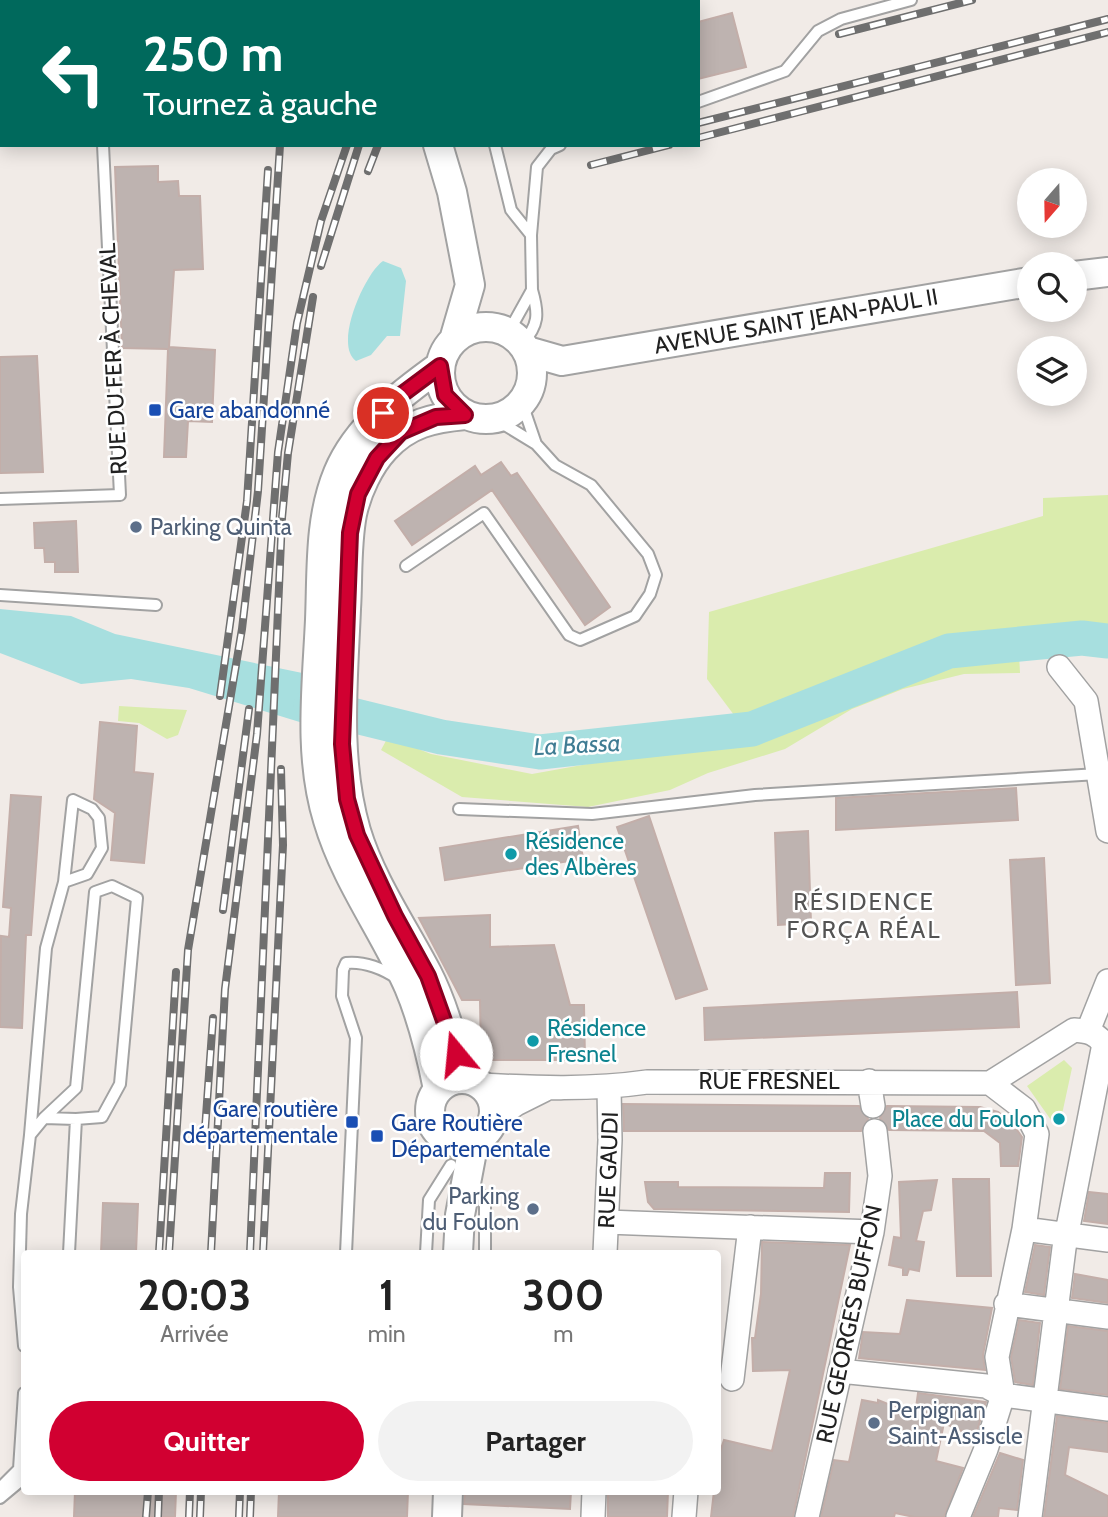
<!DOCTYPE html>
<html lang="fr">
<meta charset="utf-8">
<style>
:root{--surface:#fff;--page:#f2f2f2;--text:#222;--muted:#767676;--accent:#d10031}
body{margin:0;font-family:Cabin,sans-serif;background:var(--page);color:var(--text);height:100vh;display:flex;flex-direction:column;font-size:26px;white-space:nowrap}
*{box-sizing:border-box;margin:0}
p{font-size:23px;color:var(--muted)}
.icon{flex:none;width:38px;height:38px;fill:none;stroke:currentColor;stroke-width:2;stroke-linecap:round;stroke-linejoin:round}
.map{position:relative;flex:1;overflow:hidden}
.sheet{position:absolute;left:21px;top:1250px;width:700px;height:245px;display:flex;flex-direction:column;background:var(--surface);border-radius:7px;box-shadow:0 4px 18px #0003}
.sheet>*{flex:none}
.banner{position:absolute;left:0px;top:0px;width:700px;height:147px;box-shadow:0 4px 18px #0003;background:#00695c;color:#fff;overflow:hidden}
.needle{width:46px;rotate:200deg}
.buttons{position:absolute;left:1017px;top:168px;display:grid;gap:14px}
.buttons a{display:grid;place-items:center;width:70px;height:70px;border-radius:50%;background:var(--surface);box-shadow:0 4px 18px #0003;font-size:35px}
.pin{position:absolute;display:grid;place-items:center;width:60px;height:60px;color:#fff;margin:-30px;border:4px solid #fff;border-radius:50%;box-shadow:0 2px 7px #0007}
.me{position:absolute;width:77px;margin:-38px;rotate:343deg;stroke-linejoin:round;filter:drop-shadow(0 0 5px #0008)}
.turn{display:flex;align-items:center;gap:24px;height:147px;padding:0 28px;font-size:32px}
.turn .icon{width:91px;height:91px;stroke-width:2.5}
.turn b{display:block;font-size:49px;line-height:60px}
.eta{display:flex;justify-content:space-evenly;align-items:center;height:119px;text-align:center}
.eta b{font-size:42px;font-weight:800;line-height:49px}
.button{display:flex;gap:14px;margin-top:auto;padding:14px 28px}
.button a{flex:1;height:80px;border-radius:42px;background:var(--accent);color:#fff;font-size:28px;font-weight:800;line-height:80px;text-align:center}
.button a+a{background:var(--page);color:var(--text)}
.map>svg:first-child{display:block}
.grass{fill:#daecad}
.water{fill:#a7dfdf}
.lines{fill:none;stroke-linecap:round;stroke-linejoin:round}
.river{stroke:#a7dfdf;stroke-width:35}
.building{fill:#beb3b0;stroke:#c3aea9;stroke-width:2}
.service-casing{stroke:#a2a2a2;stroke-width:14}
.minor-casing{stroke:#a2a2a2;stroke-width:26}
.tertiary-casing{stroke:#a2a2a2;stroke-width:32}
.service{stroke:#fff;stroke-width:10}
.minor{stroke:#fff;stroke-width:23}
.tertiary{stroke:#fff;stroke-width:28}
.rail-casing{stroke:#6f6f6f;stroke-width:8}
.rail{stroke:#fff;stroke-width:5;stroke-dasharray:16;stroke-linecap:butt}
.route-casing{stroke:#880020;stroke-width:18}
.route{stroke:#d10031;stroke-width:12}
.transit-dot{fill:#1a4fb4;stroke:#fff;stroke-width:2.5}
.service-dot{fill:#5c6f8a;stroke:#fff;stroke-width:2.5}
.culture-dot{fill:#0f9aa8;stroke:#fff;stroke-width:2.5}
.labels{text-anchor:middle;stroke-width:5;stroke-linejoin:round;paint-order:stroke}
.street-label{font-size:23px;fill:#212121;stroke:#fff}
.transit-label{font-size:23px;fill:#164399;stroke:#fff;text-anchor:start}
.service-label{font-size:23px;fill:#4e5e75;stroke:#fff;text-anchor:start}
.culture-label{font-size:23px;fill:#0d838f;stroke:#fff;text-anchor:start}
.water-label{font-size:24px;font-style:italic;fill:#3f7c93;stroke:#fff}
.neighbourhood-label{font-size:24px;letter-spacing:2px;fill:#545454;stroke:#fff}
</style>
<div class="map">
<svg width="1108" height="1517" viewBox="0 0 1108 1517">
<rect width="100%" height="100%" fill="#f1ebe7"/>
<path class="grass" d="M1108,495V629L1018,635L1020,673L964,674L903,689L852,709L785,749L708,773L670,790L588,807L462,797L381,750L388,737L431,754L532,774L749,735L707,679L709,612L1043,516V498Z
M119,706L187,710L178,735L167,739L139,723L118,721Z
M1064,1060L1072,1068L1061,1119L1051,1120L1027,1086Z"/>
<path class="water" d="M383,261L401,268L406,281L400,336H387L371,355L356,361C333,345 365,273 383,261Z
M0,609L71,616L115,634L341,681L342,735L189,688L131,679L81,684L0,653Z"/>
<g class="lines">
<path class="river" d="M311,705L441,737L540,752L752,729L949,651L1082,638L1108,641"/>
</g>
<path class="building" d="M732,13L746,67L698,79V22Z
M158,166V182L178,181L179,196H200L203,269L174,270L169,347L215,350L212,422L188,421L186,457H164L168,349L122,348L115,167Z
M37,356L43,472L0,473V357Z
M501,462L511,476L517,473L610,607L585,625L492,490L412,545L395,521L475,466L481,475Z
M76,521L78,572H55V562H45L44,548H35L34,523Z
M100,722L137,726L134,772L153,774L144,863L111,860L115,813L94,799Z
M1016,788L1018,820L836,830V798Z
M11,795L41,797L31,935H26L22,1028L0,1027L1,936L9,937L11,908L3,907Z
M649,816L707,989L676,999L617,827Z
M578,826L583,859L445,880L440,848Z
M808,831L811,923L778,925L775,833Z
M1044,858L1050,983L1016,985L1010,860Z
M490,915V947L554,945L570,1005H584L585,1060H485L481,1056L480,1000H462L419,918Z
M1017,992L1019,1027L705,1040L704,1008Z
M623,1104L859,1106L868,1119L861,1131H624Z
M887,1106L980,1107L998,1112L1012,1123L1022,1137L1018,1166H1001L1000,1143L984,1131L889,1130L880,1118Z
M825,1173H850L849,1212L654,1209L648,1202L645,1182H678V1187L824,1188Z
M953,1179H989L991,1276H957Z
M937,1180L931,1210L923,1211L916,1241L924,1242L919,1271L909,1269L907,1275H903V1268L889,1265L894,1237L901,1238L899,1182Z
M1089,1192L1108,1194V1224L1084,1221Z
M103,1203L138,1204L136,1253H101Z
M762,1242L850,1245L793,1517H711L714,1491H718V1458L724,1440L772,1451L790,1370L753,1371L752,1338H755L761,1294Z
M1035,1245L1050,1247L1044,1295L1025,1292Z
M1075,1274L1108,1280V1303L1072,1298Z
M907,1300L992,1308L983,1355L985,1370L859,1358L863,1332L900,1334Z
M1019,1320L1040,1323L1033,1385L1015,1382L1011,1357Z
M1068,1326L1108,1331V1395L1060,1389Z
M918,1393L986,1402L975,1437L944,1423L936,1461L963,1468L944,1517H914L895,1513L894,1517H821L834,1460L849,1462L862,1400L878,1403V1400L915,1415Z
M1057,1416L1108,1423V1452L1069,1447L1065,1475L1108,1496V1517H1044Z
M1000,1453L1023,1460L1017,1510L999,1508L998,1517H973Z
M75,1491H176L175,1517H74Z
M279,1491H408L407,1517H278Z
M465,1491H571L570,1509L464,1504Z
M608,1491H668L667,1517H608Z"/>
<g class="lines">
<g class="service-casing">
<path id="service" d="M494,2L496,0
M0,100L2,101
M698,102L785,71L818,31L841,19L911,0
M495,145L511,210L531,235
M532,290L531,235L537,167L551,149L560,145
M508,333L532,290C539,314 539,325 522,344
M522,403L536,444
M0,499L120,495L103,145
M406,566L484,513L569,635L580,640L635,616L650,594L656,575L648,554L591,485L555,465L536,444L495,419
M0,595L156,605
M459,809L592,814L755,795L1098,774
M44,1118L76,1088L95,892L112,886L137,898L120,1084L102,1117L76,1119
M30,1135L46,948L64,882L73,800L92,809L99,818L102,848L87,874L64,882
M470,1180L485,1200V1253
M346,1253L356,1038L342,996L343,970L346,963C364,961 384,969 398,979
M426,1253L429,1200L451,1165
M24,1346L19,1287L21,1214L30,1135L44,1118L76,1119L69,1253
M0,1488L19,1469L24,1393
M0,1498L24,1478"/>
</g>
<g class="minor-casing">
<path id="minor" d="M37,0L39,2
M90,0V2
M194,2L195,0
M1059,667L1086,701L1108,831
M1088,1031L1108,981
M869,1081L873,1106
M990,1083L1024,1109L1037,1134L1024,1229L997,1357L1003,1395
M481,1085C537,1088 591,1090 647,1082L990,1083L1074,1030C1088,1031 1096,1033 1104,1044L1064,1248L1030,1517
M493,1120L516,1104L544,1090
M607,1222L872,1232
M1024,1229L1108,1240
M605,1253L610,1140L609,1088
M1006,1304L1108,1317
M840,1371L986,1386L1003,1395L1108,1409
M732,1379L750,1227
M593,1517L594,1491
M684,1517L686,1491
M807,1517L872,1232L880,1176L875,1131
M958,1517L986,1449L1003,1395"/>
</g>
<g class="tertiary-casing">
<path id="tertiary" d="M357,0L358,2
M438,145L452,192L470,285L454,340
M1074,276L1108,272
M440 373a46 46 0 1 1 92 0a46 46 0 1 1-92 0Z
M527,351L562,361L1029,282
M430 1111a32 32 0 1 1 64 0a32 32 0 1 1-64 0Z
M463,1079C453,1043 444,1006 427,973C403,927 371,881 356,831C335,759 343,683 346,609C348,578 346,545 352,514C357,491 369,465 385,448C408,423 433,418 465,415
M438,1089C431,1054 423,1020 409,987C384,930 346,881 328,820C308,755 317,686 320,620C322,571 319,519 338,473C357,427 401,394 440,366
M458,1253L460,1215L474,1141
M447,1517L448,1491"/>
</g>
<use href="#service" class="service"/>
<use href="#minor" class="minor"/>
<use href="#tertiary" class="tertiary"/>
<g class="rail-casing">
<path id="rail" d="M278,2V0
M416,2L417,0
M430,2L431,0
M454,2L455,0
M839,34L972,0
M698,123L1108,19
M698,138L1108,32
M591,165L669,145
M368,171L378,145
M321,266L359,145
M220,696L247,501L268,170
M223,910L249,709
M205,1130L213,1018
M159,1253L176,972
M169,1253L188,950L242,629L258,491L280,145
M211,1253L225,989L257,734L278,452L297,323L321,221L347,145
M250,1253L282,518L288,453L313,297
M263,1253L283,845L281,769
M146,1517L148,1491
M158,1517L159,1491
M189,1517L190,1491
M200,1517L201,1491
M239,1517L240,1491
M250,1517L251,1491"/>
</g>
<use href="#rail" class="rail"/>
</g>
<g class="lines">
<g class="route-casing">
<path id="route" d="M383,413L401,395L440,366L445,395L465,415L436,417L401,432L377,458L358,494L350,533L342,744L347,799L357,835L395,916L428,976L456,1054"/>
</g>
<use href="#route" class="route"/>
</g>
<g class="transit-dot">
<rect x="148" y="403" width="14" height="14" rx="3.5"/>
<rect x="345" y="1115" width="14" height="14" rx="3.5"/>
<rect x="370" y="1129" width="14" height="14" rx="3.5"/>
</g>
<g class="service-dot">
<circle cx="136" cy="527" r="7"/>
<circle cx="533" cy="1209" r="7"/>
<circle cx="874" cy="1423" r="7"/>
</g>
<g class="culture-dot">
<circle cx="511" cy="854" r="7"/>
<circle cx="533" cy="1041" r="7"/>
<circle cx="1059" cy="1119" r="7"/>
</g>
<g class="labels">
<g class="street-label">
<text transform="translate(796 321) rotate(-10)" y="8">AVENUE SAINT JEAN-PAUL II</text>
<text transform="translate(113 359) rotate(-93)" y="8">RUE DU FER À CHEVAL</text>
<text x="769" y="1089">RUE FRESNEL</text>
<text transform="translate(608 1170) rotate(-88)" y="8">RUE GAUDI</text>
<text transform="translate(849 1324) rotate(-78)" y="8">RUE GEORGES BUFFON</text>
</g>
<g class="transit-label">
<text x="169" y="418">Gare abandonné</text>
<text x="338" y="1117" text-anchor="end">Gare routière<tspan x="338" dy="26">départementale</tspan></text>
<text x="391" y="1131">Gare Routière<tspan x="391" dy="26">Départementale</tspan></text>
</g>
<g class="service-label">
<text x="150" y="535">Parking Quinta</text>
<text x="519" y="1204" text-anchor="end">Parking<tspan x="519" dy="26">du Foulon</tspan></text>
<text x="888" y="1418">Perpignan<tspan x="888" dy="26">Saint-Assiscle</tspan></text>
</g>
<g class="culture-label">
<text x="525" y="849">Résidence<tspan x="525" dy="26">des Albères</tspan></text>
<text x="547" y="1036">Résidence<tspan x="547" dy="26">Fresnel</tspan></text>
<text x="1045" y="1127" text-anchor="end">Place du Foulon</text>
</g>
<g class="water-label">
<text transform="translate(577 745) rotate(-3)" y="8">La Bassa</text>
</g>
<g class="neighbourhood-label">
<text x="864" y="910">RÉSIDENCE<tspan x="864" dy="28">FORÇA RÉAL</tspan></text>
</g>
</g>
</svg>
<div class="buttons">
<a><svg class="needle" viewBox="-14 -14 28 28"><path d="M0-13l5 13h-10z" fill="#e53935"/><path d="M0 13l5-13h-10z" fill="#767676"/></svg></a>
<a><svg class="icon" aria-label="search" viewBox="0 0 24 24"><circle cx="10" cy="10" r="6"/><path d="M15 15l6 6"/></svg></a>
<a><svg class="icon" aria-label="layers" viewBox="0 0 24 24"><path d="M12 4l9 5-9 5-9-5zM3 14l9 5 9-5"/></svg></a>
</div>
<div class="pin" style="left:383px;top:413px;background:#d93025"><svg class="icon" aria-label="arrive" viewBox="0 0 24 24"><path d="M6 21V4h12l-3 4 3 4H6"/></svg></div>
<svg class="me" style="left:456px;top:1054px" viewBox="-20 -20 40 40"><circle r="19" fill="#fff"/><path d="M0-13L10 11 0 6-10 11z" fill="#d10031"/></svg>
<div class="banner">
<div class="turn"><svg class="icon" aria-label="left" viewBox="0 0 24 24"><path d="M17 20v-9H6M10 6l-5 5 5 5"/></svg><div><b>250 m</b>Tournez à gauche</div></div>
</div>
<section class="sheet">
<div class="eta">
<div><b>20:03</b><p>Arrivée</p></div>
<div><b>1</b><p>min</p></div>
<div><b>300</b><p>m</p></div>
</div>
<div class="button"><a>Quitter</a><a>Partager</a></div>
</section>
</div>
